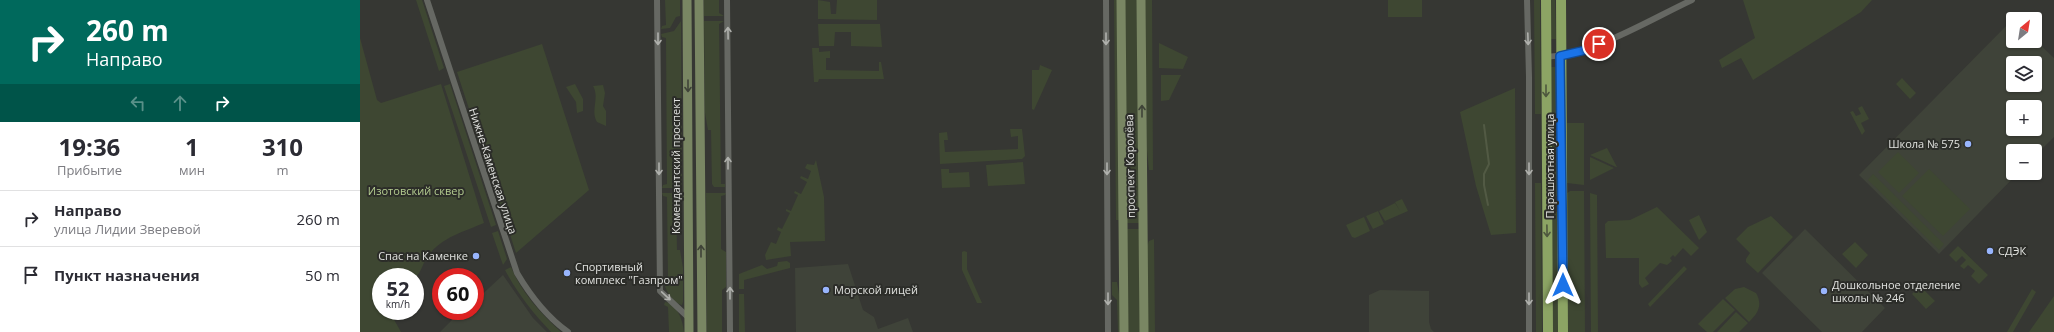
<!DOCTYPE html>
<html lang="ru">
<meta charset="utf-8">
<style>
:root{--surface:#fff;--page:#f7f7f7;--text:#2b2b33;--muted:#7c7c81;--line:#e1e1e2}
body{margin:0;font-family:"Open Sans",sans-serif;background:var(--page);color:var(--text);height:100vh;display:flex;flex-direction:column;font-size:15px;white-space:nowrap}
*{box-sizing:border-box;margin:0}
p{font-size:13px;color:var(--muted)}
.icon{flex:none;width:22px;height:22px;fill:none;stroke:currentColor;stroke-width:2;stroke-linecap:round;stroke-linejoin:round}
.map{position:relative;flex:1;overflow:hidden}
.sheet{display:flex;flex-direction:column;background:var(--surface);width:360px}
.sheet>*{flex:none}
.banner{background:#00695c;color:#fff;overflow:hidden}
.needle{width:26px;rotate:30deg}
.tools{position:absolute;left:1646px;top:12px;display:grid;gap:8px}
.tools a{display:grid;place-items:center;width:36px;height:36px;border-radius:4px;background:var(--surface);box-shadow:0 1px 3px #0004;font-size:20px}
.speed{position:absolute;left:12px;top:268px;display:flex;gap:8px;font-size:20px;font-weight:700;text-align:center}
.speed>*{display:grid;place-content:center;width:52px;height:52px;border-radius:50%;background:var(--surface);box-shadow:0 1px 3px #0004;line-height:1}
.speed small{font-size:10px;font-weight:400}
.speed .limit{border:6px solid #d22;background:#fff;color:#111}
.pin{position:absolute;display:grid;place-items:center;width:34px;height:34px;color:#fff;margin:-17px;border:2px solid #fff;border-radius:50%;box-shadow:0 1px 4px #0007}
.me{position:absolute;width:44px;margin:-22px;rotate:0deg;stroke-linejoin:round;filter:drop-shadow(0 0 3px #0008)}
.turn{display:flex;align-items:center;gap:14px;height:84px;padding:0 20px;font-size:18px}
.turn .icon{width:52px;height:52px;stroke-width:2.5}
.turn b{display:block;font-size:28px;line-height:34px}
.lanes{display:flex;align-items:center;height:38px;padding:0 20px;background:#0003;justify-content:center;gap:20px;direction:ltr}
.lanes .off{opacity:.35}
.eta{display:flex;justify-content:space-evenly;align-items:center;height:68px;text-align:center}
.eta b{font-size:24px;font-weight:700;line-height:28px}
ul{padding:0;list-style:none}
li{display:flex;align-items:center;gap:12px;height:56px;padding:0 20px;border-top:1px solid var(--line)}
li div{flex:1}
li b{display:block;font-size:15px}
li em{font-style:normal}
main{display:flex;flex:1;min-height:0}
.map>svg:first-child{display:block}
.built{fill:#3f4339;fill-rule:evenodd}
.green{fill:#3e4732}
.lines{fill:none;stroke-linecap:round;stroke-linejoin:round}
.stream{stroke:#525a44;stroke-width:2}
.street{stroke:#666863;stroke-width:6}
.secondary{stroke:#798663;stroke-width:9}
.primary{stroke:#8ca464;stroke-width:10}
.oneway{stroke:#b0b1ad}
.oneway2{stroke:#3f4338}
.oneway3{stroke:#4e573e}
.route-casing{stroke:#114b97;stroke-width:10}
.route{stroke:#1a73e8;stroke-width:7}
.poi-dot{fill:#98b5fd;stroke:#2c2d29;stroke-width:1.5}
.labels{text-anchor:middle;stroke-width:4;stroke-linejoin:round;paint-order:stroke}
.poi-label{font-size:11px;fill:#e1e2df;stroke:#2c2d29;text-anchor:start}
.street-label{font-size:11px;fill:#e1e2df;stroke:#2c2d29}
.park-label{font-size:11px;fill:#b4cc90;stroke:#2c2d29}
</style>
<main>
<section class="sheet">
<div class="banner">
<div class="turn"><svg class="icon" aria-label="right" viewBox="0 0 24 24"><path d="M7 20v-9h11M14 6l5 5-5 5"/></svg><div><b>260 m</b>Направо</div></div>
<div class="lanes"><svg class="icon off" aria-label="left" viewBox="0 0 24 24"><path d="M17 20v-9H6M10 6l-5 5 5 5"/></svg><svg class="icon off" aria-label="ahead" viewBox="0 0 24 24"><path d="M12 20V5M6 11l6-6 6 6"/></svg><svg class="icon" aria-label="right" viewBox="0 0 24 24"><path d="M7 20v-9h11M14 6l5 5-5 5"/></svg></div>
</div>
<div class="eta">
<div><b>19:36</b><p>Прибытие</p></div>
<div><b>1</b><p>мин</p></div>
<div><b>310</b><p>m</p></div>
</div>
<ul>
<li><svg class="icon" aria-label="right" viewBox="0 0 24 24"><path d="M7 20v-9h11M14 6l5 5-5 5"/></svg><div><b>Направо</b><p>улица Лидии Зверевой</p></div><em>260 m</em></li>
<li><svg class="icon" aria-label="arrive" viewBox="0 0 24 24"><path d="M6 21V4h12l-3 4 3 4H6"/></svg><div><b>Пункт назначения</b></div><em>50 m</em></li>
</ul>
</section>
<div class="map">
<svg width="1694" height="332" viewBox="0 0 1694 332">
<rect width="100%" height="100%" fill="#363733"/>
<path class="built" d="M1651,21H1653V41L1675,40L1694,58V137L1675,156V151H1653V173H1658L1579,254L1499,175ZM1653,63H1675V85H1653ZM1653,107H1675V129H1653Z
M1445,229L1525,308L1502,332H1462L1402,273Z
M488,264L503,310L514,317L518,329L548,318L553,332H436L435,268Z
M143,275L173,318L187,332H80L98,314L103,311H115V301Z
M1020,290L1069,291V322L1071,329L1074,332H1009V295Z"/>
<path class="green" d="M56,0H62L84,68L79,71Z
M305,0H320V16L316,17L310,28L301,29L302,26L306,25Z
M344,0H359V13L364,16H344Z
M458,0L470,2L471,14H476L477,0H517V20L458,19Z
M754,0H758L760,220H756Z
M765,0H777L779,223H767Z
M785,0H792L793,170H789L787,151Z
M1028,0H1062V17H1028Z
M1174,0H1180L1181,114H1175Z
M1191,0H1195L1196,39H1191Z
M1383,0H1512L1501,12L1393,80L1381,58L1362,68L1359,60L1395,38Z
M321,21L322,188H302L303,185L307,184L306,38L302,37L301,34L314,31Z
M344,21H364L359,24L361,184H365V187H354L352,184L351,130H348L345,113Z
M458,24H520L522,47L491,46V32H475L474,46H459Z
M0,38L17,100L21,103L81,84L124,223C103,232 79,238 66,259C62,266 61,272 55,278L21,277V311H33L32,316L41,332H0Z
M799,43L828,57L823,69L799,68Z
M182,44L229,190L156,253L97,72Z
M452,48H459V52L470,51V58H466V70L519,71V62H521L524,79H459L458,82H454Z
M680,65L692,70L674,110L672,109V70H679Z
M1191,67H1196V117H1192Z
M801,75H821L809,100L801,101Z
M1542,78L1556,93L1550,99L1536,84Z
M90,84L136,225L131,227L84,86Z
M215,84L223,99V111L217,113L216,102L206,87Z
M243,85L245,93L243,106L246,111V126L237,122C230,111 240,98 233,86Z
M1155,88L1156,233L1131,235L1116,186L1100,112Z
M1502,106L1509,119L1501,123L1505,131L1502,135L1490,112L1493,111L1496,116L1501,114L1498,108Z
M1192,122H1196L1197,196H1192Z
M1207,123H1224V185L1207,183Z
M650,129H662L665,156L662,159L580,164L579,133L587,132L588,140H584L585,152L658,149V136L651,137Z
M1247,148L1257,167H1256L1230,155Z
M1538,152L1559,173L1539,193L1518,172Z
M1230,157L1254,168L1230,180Z
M456,160L464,197L465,241L430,242L431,256L406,260L405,255L411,242L416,244L421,232L417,230L418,227L422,229L430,213L426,211V209L431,211L438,195L434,193L435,191L441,194L447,182L440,178L441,176L448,179L451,171L445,168L447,164L454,165Z
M663,162L665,184L628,186L626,165Z
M581,169H589V173L609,172L610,187L582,188Z
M1569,169L1610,209L1583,236L1542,196Z
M1513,174L1584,244L1579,250L1508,180Z
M1175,183H1181L1182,332H1176Z
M1210,191H1224L1225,332H1208L1207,193Z
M302,193H312L316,197L317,250H320L323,268V302L322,305C313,303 303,288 304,279L308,278L307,197L303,196Z
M346,193H366L365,195L361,196V249L366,252V287L362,290V332H347Z
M1230,193L1237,195L1238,332H1231Z
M1042,199L1048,211L1025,221L1019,211L1035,203L1040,211L1035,202Z
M1297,207L1339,248L1331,256L1323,248L1315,257L1313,255L1310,258L1312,261L1307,265L1300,263L1285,278L1289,284L1282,288L1279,284V258H1246L1245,224L1248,221L1270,220Z
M1018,211L1024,224L1013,229L1006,216Z
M1192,212H1197L1198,332H1193Z
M1339,215L1347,232L1339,240L1329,220Z
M1411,216L1433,237L1398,273L1386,262V259L1390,253L1376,239L1388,227Z
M1004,217L1010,231L995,238L992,237L986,225Z
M767,229H779L780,332H768Z
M138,231L147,259L143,265L132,233Z
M794,239L795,332H788L787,246L789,241Z
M1495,242L1508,255L1496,268L1482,254Z
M1598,246L1628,275L1619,284L1611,276L1615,271L1608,265L1604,269L1600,266L1606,260L1602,256L1596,262L1589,255Z
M604,251L607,252V269L622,303H617L602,270V252Z
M427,261L430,263V268L384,280V289H379V274L402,265L407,269L417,266L418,262Z
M1324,266L1327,269L1290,307L1288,304Z
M151,267C161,292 181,314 201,332H191C173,313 157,293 145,270Z
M752,282H757L760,300L761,332H758L757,300L752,295Z
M1560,286L1575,301L1566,309L1552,294Z
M1384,287L1396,293C1403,305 1398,313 1389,322L1365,298L1375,289Z
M1672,289L1676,292L1653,332H1647Z
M379,294H384L385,332H379Z
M1694,296V332H1669Z
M1363,299L1375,310L1353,332H1347L1338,324Z
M305,302C317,304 323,320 324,332H309L308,307L304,305Z
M1376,312L1388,323L1379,332H1357Z"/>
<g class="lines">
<path class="stream" d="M1124,125L1129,164L1124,174V185L1128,205"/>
<path class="street" d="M67,0L157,273C170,295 187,317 208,332
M297,0L300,291L329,318
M367,0L370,332
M746,0L748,332
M1167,0L1169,77V332
M1186,57C1235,54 1287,21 1332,0"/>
<path class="secondary" d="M327,0L329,332
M339,0L342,332
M761,0L764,332
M781,0L784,332"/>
<path class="primary" d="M1186,0L1188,332
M1201,0L1203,332"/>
</g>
<defs><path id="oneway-shaft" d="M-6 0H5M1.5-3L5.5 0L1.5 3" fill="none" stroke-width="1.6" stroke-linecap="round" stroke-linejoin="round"/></defs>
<g class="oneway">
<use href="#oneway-shaft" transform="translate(368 33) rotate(-91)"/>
<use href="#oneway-shaft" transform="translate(298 39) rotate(90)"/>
<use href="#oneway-shaft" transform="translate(746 39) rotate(90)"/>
<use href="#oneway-shaft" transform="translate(1168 39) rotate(88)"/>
<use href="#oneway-shaft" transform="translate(368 163) rotate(-90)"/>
<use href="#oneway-shaft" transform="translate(299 169) rotate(90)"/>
<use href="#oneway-shaft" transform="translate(747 169) rotate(90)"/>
<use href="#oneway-shaft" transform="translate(1169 169) rotate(90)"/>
<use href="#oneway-shaft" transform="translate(370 293) rotate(-90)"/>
<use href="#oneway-shaft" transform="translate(306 296) rotate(43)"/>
<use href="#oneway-shaft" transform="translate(748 299) rotate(90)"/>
<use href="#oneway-shaft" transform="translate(1169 299) rotate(90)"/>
</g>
<g class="oneway2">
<use href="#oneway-shaft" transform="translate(328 86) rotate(90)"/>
<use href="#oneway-shaft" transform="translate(782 111) rotate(-90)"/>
<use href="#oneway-shaft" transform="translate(341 251) rotate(-90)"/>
</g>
<g class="oneway3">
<use href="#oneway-shaft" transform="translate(1186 91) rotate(90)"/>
<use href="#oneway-shaft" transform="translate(1187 231) rotate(89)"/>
</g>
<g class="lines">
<g class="route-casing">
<path id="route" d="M1203,285L1200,56L1226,50L1239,44"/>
</g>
<use href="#route" class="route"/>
</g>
<g class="poi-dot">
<circle cx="1608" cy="144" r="4"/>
<circle cx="1630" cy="251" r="4"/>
<circle cx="116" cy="256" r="4"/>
<circle cx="207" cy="273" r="4"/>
<circle cx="466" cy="290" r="4"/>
<circle cx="1464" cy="291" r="4"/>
</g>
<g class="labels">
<g class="poi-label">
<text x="1600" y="148" text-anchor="end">Школа № 575</text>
<text x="1638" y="255">СДЭК</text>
<text x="108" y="260" text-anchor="end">Спас на Каменке</text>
<text x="215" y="271">Спортивный<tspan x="215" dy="13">комплекс "Газпром"</tspan></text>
<text x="1472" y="289">Дошкольное отделение<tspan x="1472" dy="13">школы № 246</tspan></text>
<text x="474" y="294">Морской лицей</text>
</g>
<g class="street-label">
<text transform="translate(316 166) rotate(-90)" y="4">Комендантский проспект</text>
<text transform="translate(770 166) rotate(-91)" y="4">проспект Королёва</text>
<text transform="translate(1190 166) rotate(-90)" y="4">Парашютная улица</text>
<text transform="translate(133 171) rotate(72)" y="4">Нижне-Каменская улица</text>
</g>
<g class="park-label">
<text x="56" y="195">Изотовский сквер</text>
</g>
</g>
</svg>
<div class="tools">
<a><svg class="needle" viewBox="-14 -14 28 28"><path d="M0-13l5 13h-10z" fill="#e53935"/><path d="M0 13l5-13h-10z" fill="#7c7c81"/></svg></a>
<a><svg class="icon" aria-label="layers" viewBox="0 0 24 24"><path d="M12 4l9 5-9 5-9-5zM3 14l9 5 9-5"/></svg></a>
<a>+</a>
<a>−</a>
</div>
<div class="speed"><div>52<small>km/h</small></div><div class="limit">60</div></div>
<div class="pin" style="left:1239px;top:44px;background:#d93025"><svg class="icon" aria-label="arrive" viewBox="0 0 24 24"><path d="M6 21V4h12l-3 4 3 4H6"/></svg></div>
<svg class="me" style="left:1203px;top:285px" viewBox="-20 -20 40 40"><path d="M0-17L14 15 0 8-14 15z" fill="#1a73e8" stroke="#fff" stroke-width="4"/></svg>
</div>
</main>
